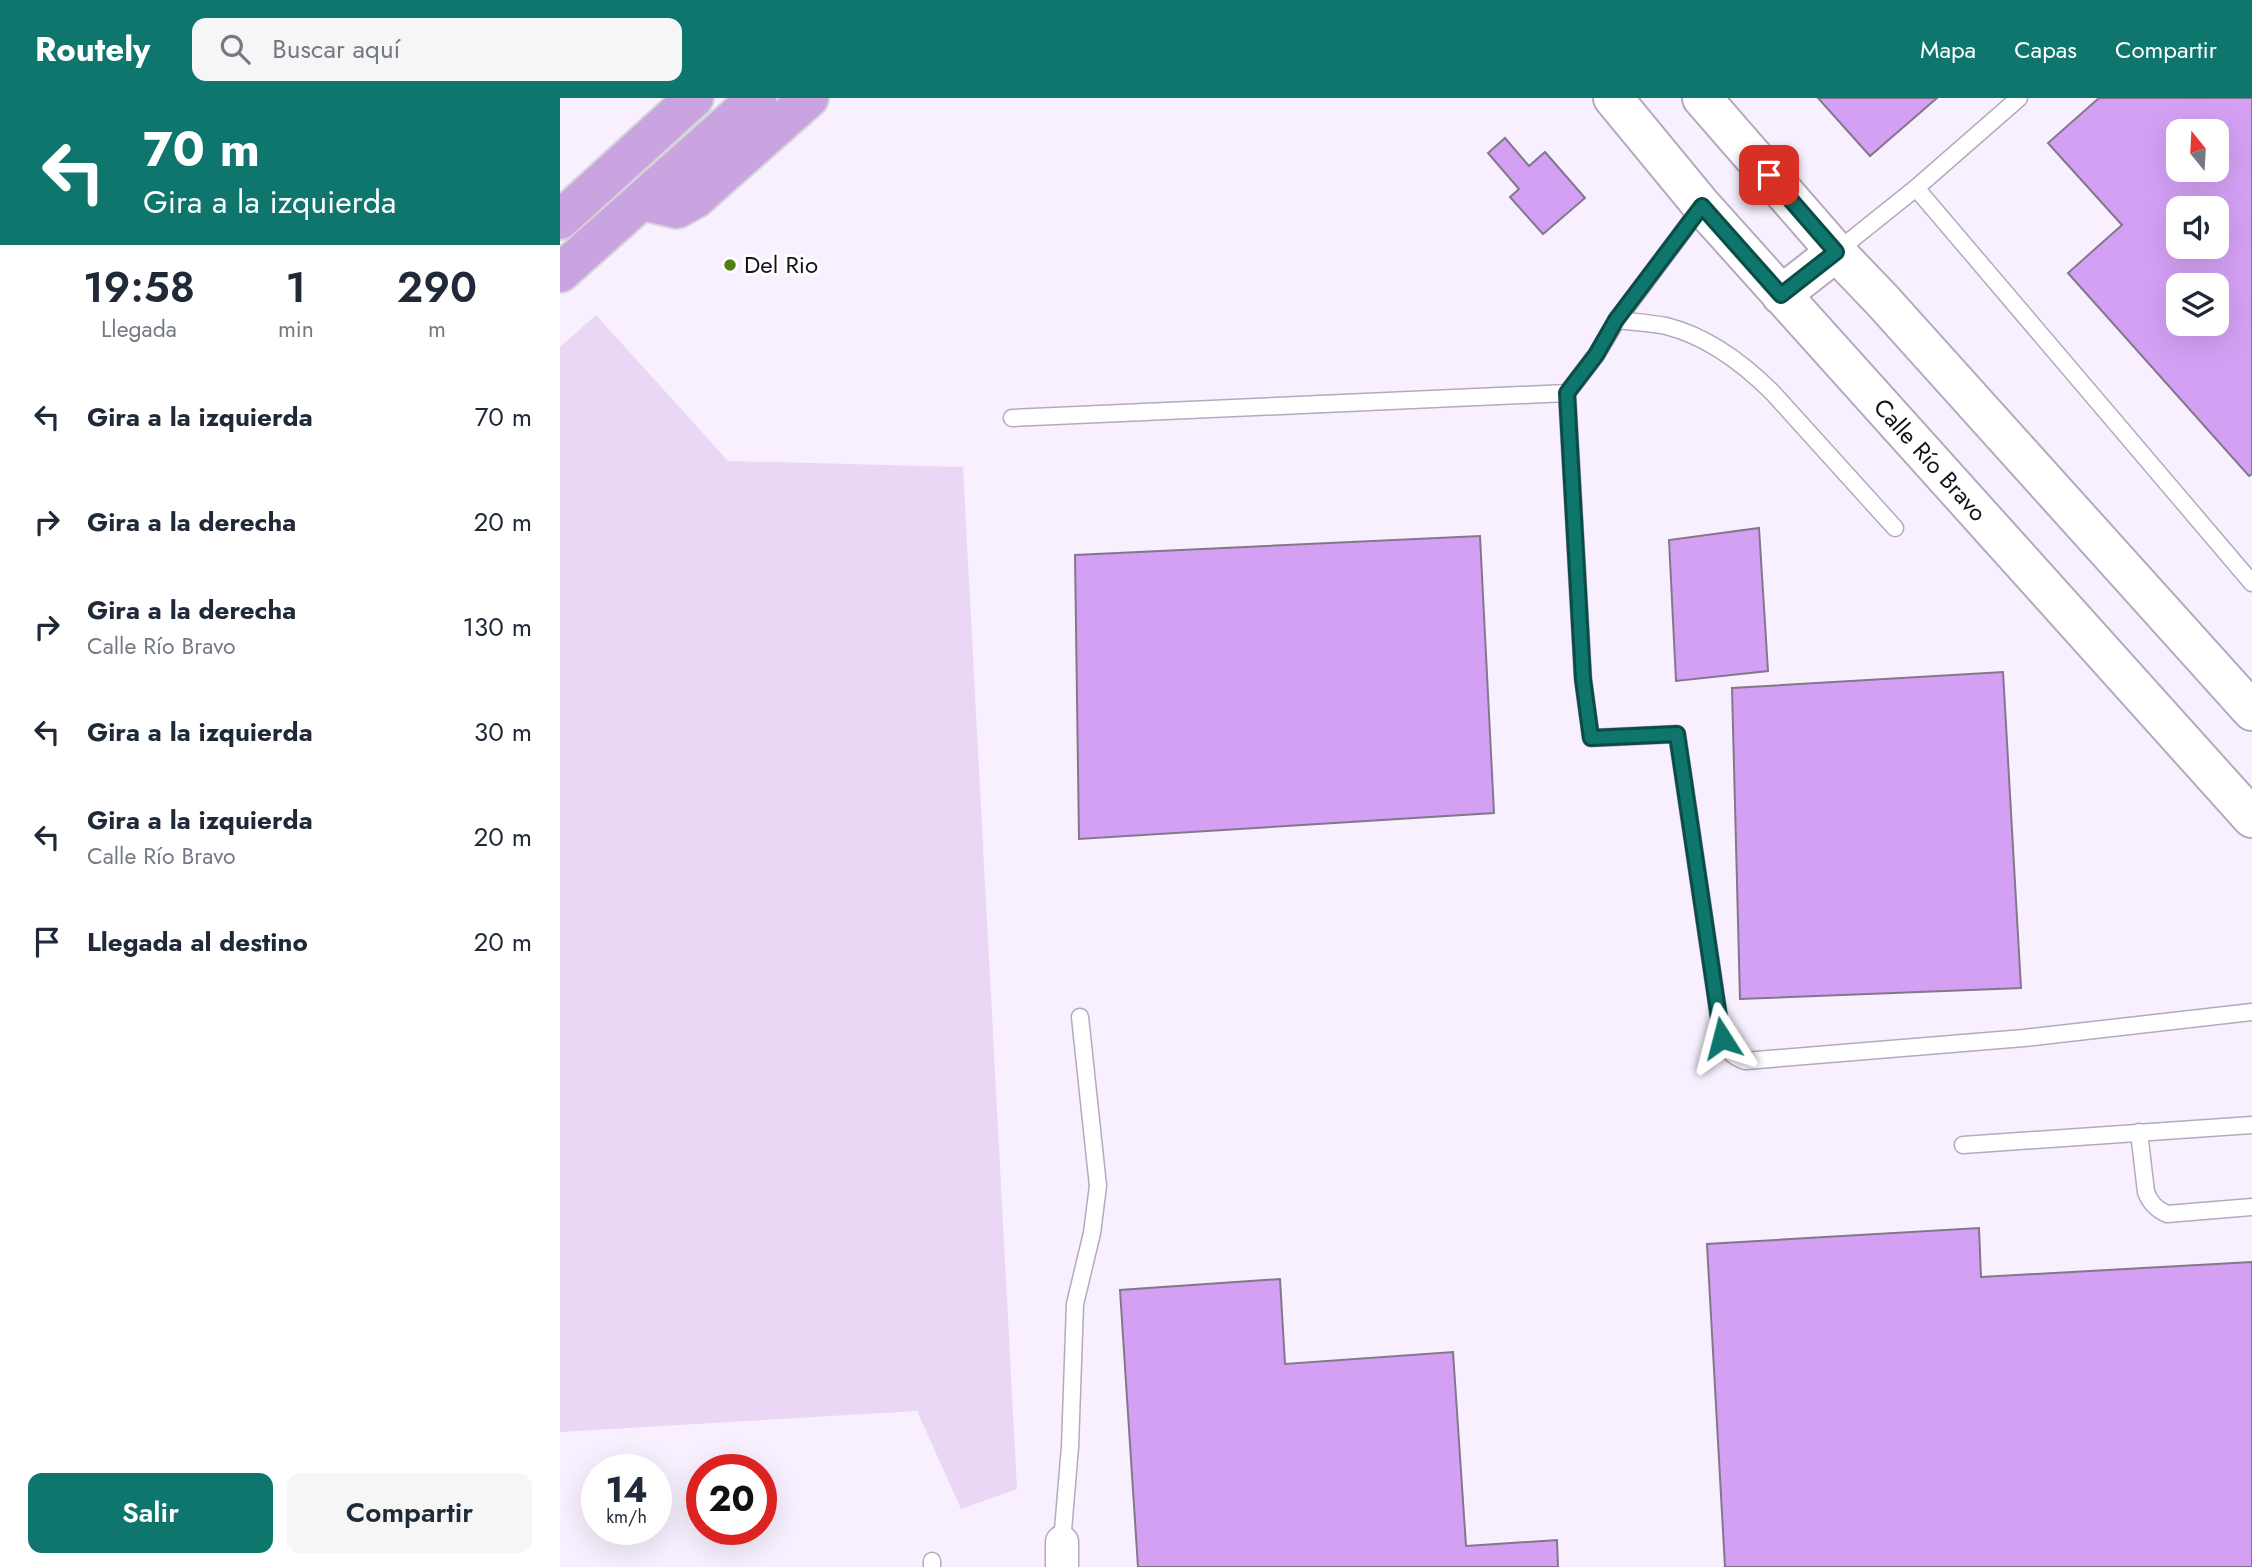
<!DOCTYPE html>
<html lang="es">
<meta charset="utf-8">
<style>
:root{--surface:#fff;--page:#f6f6f7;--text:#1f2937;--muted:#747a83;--accent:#0f766e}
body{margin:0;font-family:Jost,sans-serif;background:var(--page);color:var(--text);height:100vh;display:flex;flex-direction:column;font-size:26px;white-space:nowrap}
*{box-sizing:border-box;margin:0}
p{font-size:23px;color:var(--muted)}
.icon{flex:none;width:38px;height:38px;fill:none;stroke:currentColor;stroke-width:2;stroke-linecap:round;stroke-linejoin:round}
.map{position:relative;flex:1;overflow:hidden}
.panel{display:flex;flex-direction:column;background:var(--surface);width:560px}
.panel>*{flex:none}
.guide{background:#0f766e;color:#fff;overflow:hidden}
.needle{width:46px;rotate:342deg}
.fabs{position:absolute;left:1606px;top:21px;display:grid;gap:14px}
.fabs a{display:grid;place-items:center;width:63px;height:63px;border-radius:14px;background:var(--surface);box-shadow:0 7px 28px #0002;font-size:35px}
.speed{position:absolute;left:21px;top:1356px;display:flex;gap:14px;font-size:35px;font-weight:700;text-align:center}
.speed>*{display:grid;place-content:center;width:91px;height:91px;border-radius:50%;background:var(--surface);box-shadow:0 7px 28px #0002;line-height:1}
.speed small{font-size:18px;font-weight:400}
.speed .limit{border:10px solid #d22;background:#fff;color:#111}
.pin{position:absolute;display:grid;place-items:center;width:60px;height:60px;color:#fff;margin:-30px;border-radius:14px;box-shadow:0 4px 10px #0006}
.me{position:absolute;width:77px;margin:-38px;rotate:351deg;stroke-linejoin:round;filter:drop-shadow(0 0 5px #0008)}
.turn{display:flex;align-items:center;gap:24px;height:147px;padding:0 28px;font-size:32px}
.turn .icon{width:91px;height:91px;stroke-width:2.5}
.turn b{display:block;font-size:49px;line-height:60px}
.eta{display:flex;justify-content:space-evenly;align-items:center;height:119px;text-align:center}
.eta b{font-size:42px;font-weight:600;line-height:49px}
.cta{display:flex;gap:14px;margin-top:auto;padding:14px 28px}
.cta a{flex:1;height:80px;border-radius:14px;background:var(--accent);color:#fff;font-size:28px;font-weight:600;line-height:80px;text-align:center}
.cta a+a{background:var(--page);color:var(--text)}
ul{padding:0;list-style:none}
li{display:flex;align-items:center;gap:21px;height:105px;padding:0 28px}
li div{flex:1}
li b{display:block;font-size:26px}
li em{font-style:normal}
header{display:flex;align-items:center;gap:42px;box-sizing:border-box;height:98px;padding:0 35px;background:var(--accent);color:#fff}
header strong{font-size:33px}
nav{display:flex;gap:38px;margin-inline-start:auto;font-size:24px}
.search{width:490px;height:63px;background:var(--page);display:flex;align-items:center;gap:18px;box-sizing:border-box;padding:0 24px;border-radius:14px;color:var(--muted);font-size:26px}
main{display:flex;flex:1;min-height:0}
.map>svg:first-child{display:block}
.green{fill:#e9d7f5}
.building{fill:#d4a0f4;stroke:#83778b;stroke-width:2;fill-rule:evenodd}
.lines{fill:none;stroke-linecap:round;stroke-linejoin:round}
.lane-casing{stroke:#b5a9be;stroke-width:19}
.street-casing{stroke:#b5a9be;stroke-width:35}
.secondary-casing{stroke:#b5a9be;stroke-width:42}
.primary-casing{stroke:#d5d4d6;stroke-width:42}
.lane{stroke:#fff;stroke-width:16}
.street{stroke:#fff;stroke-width:32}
.secondary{stroke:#fff;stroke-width:38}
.primary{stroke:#caa4e0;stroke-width:38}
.route-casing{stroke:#0a4d48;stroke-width:18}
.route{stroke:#0f766e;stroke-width:12}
.poi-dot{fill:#508113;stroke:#fff;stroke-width:2.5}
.labels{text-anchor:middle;stroke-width:6;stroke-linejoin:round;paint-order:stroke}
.poi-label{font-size:24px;fill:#161219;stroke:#fff;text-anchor:start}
.street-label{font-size:24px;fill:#161219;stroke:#fff}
</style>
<header>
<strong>Routely</strong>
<div class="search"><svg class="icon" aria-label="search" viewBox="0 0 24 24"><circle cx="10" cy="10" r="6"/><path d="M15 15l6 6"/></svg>Buscar aquí</div>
<nav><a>Mapa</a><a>Capas</a><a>Compartir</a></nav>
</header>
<main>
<section class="panel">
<div class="guide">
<div class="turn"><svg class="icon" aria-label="left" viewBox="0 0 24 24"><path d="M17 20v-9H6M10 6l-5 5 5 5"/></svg><div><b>70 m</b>Gira a la izquierda</div></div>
</div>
<div class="eta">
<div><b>19:58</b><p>Llegada</p></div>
<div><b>1</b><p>min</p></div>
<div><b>290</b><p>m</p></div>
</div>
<ul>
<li><svg class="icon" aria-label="left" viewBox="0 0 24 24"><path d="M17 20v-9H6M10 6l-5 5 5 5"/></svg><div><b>Gira a la izquierda</b></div><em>70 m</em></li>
<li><svg class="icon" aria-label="right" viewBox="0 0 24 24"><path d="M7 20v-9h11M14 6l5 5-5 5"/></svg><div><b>Gira a la derecha</b></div><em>20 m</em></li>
<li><svg class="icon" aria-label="right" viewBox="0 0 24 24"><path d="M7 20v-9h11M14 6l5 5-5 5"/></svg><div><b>Gira a la derecha</b><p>Calle Río Bravo</p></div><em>130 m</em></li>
<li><svg class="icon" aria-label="left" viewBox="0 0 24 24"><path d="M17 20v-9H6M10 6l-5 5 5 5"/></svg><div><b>Gira a la izquierda</b></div><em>30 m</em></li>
<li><svg class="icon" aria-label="left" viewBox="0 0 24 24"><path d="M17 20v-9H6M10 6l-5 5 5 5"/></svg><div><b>Gira a la izquierda</b><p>Calle Río Bravo</p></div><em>20 m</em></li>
<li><svg class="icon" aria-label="arrive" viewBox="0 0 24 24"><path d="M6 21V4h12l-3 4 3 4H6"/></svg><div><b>Llegada al destino</b></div><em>20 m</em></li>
</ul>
<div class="cta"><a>Salir</a><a>Compartir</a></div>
</section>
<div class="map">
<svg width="1692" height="1469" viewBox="0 0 1692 1469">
<rect width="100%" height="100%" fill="#f8f0fe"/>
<path class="green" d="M36,217L168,363L403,369L457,1391L401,1411L357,1313L0,1334V249Z"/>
<path class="building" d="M1258,0H1377L1310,58Z
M1539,0H1692V376L1689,378L1508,175L1562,127L1488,45ZM1619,33H1657V72H1619ZM1619,110H1657V149H1619ZM1619,187H1657V226H1619Z
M945,40L969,68L985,54L1025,100L983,136L950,99L959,91L928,55Z
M1199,430L1208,573L1116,583L1109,442Z
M920,438L934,715L519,741L515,457Z
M1443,574L1461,890L1180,901L1172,590Z
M1419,1130L1421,1179L1692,1164V1469H1165L1147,1146Z
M720,1181L725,1266L893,1254L906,1448L997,1442L998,1469H578L560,1192Z"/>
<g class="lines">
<g class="lane-casing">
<path id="lane" d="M1356,90L1692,485
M1142,108L1057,222L1036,257L1007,295L1023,581L1031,640L1117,636L1162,940C1167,953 1172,958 1185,963L1464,940L1692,914
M1276,154L1356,90L1459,0
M1057,222C1073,224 1090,225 1106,228C1146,238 1184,266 1213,295L1335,430
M452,320L1007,295
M1579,1034L1586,1094C1590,1105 1596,1111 1607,1116L1692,1109
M1403,1047L1692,1027
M502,1444L510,1349L515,1206L532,1135L538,1088L520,919
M372,1463V1469"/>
</g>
<g class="street-casing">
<path id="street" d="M502,1444V1469"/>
</g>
<g class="secondary-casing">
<path id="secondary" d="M1053,0L1142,108L1692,720
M1142,0L1276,154L1322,202L1692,613
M1221,197L1276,154"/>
</g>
<g class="primary-casing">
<path id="primary" d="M83,103L117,111L135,101L249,0
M0,122L134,0
M0,175L197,0"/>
</g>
<use href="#lane" class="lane"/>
<use href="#street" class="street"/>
<use href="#secondary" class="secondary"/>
<use href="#primary" class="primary"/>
</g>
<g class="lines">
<g class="route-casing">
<path id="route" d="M1162,940L1117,636L1031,640L1023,581L1007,295L1036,257L1056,222L1142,108L1221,197L1276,154L1209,77"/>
</g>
<use href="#route" class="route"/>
</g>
<circle class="poi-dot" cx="170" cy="167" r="7"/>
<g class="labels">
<g class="poi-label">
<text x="184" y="175">Del Rio</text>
</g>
<g class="street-label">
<text transform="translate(1370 362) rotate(48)" y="8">Calle Río Bravo</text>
</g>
</g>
</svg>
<div class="fabs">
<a><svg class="needle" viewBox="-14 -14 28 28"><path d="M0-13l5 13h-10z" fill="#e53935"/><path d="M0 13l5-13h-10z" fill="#747a83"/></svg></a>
<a><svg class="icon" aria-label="sound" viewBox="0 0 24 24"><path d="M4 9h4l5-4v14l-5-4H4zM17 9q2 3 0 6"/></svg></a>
<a><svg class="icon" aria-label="layers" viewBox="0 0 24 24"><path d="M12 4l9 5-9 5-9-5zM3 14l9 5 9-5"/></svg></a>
</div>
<div class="speed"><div>14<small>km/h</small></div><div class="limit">20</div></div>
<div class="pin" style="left:1209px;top:77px;background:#d93025"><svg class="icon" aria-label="arrive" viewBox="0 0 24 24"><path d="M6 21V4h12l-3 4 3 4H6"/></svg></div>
<svg class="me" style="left:1162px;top:940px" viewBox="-20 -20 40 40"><path d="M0-17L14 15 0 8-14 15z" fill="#0f766e" stroke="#fff" stroke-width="4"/></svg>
</div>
</main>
